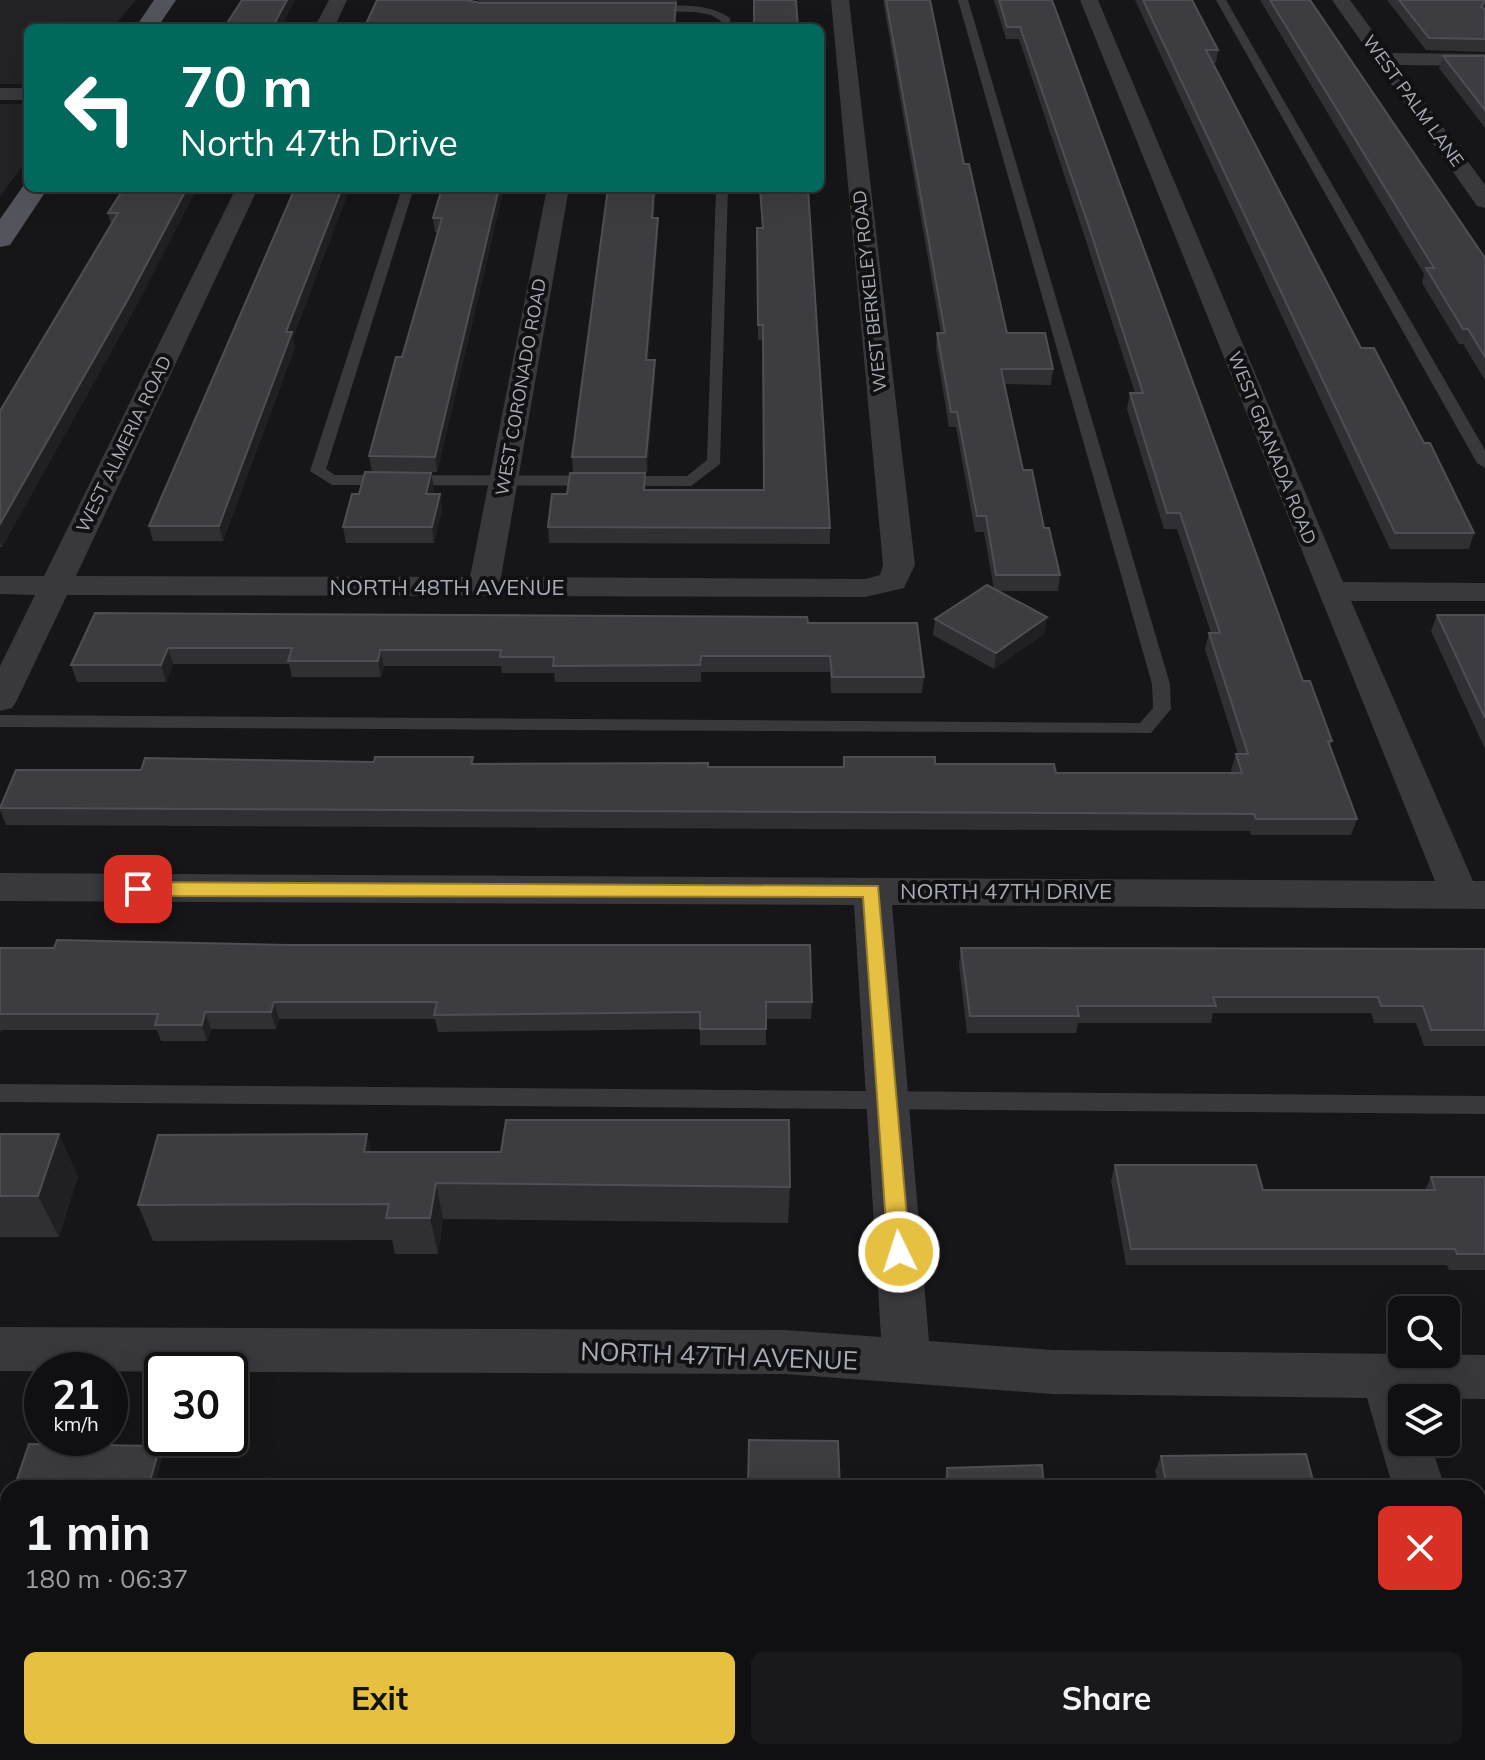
<!DOCTYPE html>
<meta charset="utf-8">
<style>
:root{--surface:#101012;--page:#19191b;--text:#f1f3f6;--muted:#9c9d9f;--line:#303032;--accent:#e5c041}
body{margin:0;font-family:Mulish,sans-serif;background:var(--page);color:var(--text);height:100vh;display:flex;flex-direction:column;font-size:30px;white-space:nowrap}
*{box-sizing:border-box;margin:0}
p{font-size:26px;color:var(--muted)}
.icon{flex:none;width:44px;height:44px;fill:none;stroke:currentColor;stroke-width:2;stroke-linecap:round;stroke-linejoin:round}
.map{position:relative;flex:1;overflow:hidden}
.side{position:absolute;left:0px;top:1480px;width:1486px;height:280px;display:flex;flex-direction:column;background:var(--surface);border-radius:24px 24px 0 0;box-shadow:0 8px 32px #0002,0 0 0 2px var(--line)}
.side>*{flex:none}
.top-card{position:absolute;left:24px;top:24px;width:800px;height:168px;border-radius:12px;box-shadow:0 8px 32px #0002,0 0 0 2px var(--line);background:#00695c;color:#fff;overflow:hidden}
.controls{position:absolute;left:1388px;top:1296px;display:grid;gap:16px}
.controls a{display:grid;place-items:center;width:72px;height:72px;border-radius:12px;background:var(--surface);box-shadow:0 8px 32px #0002,0 0 0 2px var(--line);font-size:40px}
.speed{position:absolute;left:24px;top:1352px;display:flex;gap:16px;font-size:40px;font-weight:700;text-align:center}
.speed>*{display:grid;place-content:center;width:104px;height:104px;border-radius:50%;background:var(--surface);box-shadow:0 8px 32px #0002,0 0 0 2px var(--line);line-height:1}
.speed small{font-size:20px;font-weight:400}
.speed .limit{border:4px solid #111;border-radius:12px;background:#fff;color:#111}
.pin{position:absolute;display:grid;place-items:center;width:68px;height:68px;color:#fff;margin:-34px;border-radius:16px;box-shadow:0 4px 12px #0006}
.me{position:absolute;width:88px;margin:-44px;rotate:356deg;stroke-linejoin:round;filter:drop-shadow(0 0 6px #0008)}
.turn{display:flex;align-items:center;gap:28px;height:168px;padding:0 24px;font-size:36px}
.turn .icon{width:104px;height:104px;stroke-width:2.5}
.turn b{display:block;font-size:56px;line-height:68px}
.round{display:grid;place-items:center;flex:none;width:84px;height:84px;border-radius:12px;background:var(--page)}
.headline{display:flex;align-items:center;justify-content:space-between;height:136px;padding:0 24px}
h1{font-size:48px;font-weight:700;line-height:60px}
.primary-button{display:flex;gap:16px;margin-top:auto;padding:16px 24px}
.primary-button a{flex:1;height:92px;border-radius:12px;background:var(--accent);color:#111;font-size:32px;font-weight:700;line-height:92px;text-align:center}
.primary-button a+a{background:var(--page);color:var(--text)}
.map>svg:first-child{display:block}
.built{fill:#232225}
.lines{fill:none;stroke-linecap:round;stroke-linejoin:round}
.service{fill:#38383d;fill-rule:evenodd}
.minor{fill:#38383d;fill-rule:evenodd}
.primary{fill:#54555c;fill-rule:evenodd}
.wall{fill:#302f33}
.shaded-wall{fill:#202022}
.building{fill:#3d3d41;stroke:#4e4e54;stroke-width:2}
.route{fill:#e5c041;stroke:#957d2a;stroke-width:2}
.labels{text-anchor:middle;stroke-width:8;stroke-linejoin:round;paint-order:stroke}
.far-street-label{font-size:18px;fill:#a9acb7;stroke:#111113}
.street-label{font-size:22px;fill:#a9acb7;stroke:#111113}
.near-street-label{font-size:26px;fill:#a9acb7;stroke:#111113}
</style>
<div class="map">
<svg width="1485" height="1760" viewBox="0 0 1485 1760">
<rect width="100%" height="100%" fill="#161618"/>
<path class="built" d="M0,0H136L112,28H28V84H0Z
M0,104H28V158L0,197Z"/>
<g class="lines">
<path class="service" d="M958,0H968L1170,684L1171,709L1151,733L0,727V715L1140,723L1153,708L1152,684Z
M1216,0H1226L1485,450V468L1477,463Z
M650,6C677,6 706,2 730,18L731,28H721V21L711,15L695,12L647,11Z
M402,188H414L326,469L335,475L687,476L707,460L716,188H728L720,464L691,486L332,485L310,471Z
M0,1084L1485,1096V1114L0,1102Z"/>
<path class="minor" d="M329,0H347L334,28H314Z
M831,0H849L915,565L904,588L865,597L67,595L17,700L12,708L0,711V666L35,595L0,594V576H44L236,188H258L76,576L470,577L547,188H569L501,577L865,579L880,575L883,565Z
M1080,0H1098L1343,582L1485,583V601H1351L1473,881H1485V909L892,905L929,1341L1052,1350L1485,1355V1399L1402,1398V1442H1430L1445,1488H1393L1367,1398L1052,1394L785,1374L0,1371V1327L785,1330L881,1337L854,905L0,901V873L1435,881Z
M1332,0H1350L1389,53L1485,54V66L1398,65L1485,185V208L1477,206Z
M0,88H28V100H0Z
M1478,1662L1485,1665V1742L1478,1739Z"/>
<path class="primary" d="M154,0H176L157,28H135Z
M26,182L28,188H48L10,245L0,247V219Z"/>
</g>
<path class="wall" d="M477,0H677V3H676L675,28H364L481,3Z
M883,0H930L964,164L1007,333L1053,369L1051,385L1004,384L1023,470L1060,575L1058,591H998L1047,617L1044,634L994,669L933,635L935,619L994,589L984,532H975L956,427H949L936,348L937,333H941Z
M994,0H1052L1303,681L1332,741L1330,747L1357,819L1351,835H1251L1250,831L6,825L0,810V806L141,770L374,762L473,757L474,764L709,767H843L844,757L1056,773H1232L1231,770L1236,754H1238L1205,649L1209,633H1211L1177,529H1164L1127,409L1130,393H1135L1085,238L1019,39H1006Z
M1135,0H1192L1218,50L1216,63H1213L1361,348L1424,443L1474,533L1469,549H1390Z
M1260,0H1310L1485,258V380L1463,344H1459L1422,283L1424,274Z
M1387,0H1485V52L1426,50Z
M1443,56H1485V128L1439,68Z
M124,188H197L131,316L2,547H0V411L111,224L108,213Z
M442,188H504L437,472H372L369,456L402,357L438,232H435L433,218Z
M608,188H656L654,218L658,232L648,360L655,375L647,473H573L572,457Z
M759,188H808L830,528V544L549,543L548,527L645,490H764L762,340H758L757,242L762,228Z
M346,197L293,338L295,347L223,541H153L149,526Z
M431,473L434,488L432,494H440L442,510L434,543H346L343,527L359,494Z
M95,613L808,623L924,677L922,693H831L830,672H701V682H555L554,673H502L501,666H384L381,677H292L289,664H173L166,682H77L71,665Z
M1437,615H1485V749L1431,631Z
M0,948L812,1002L811,1019H766V1045H700V1029L438,1032L435,1019H279L276,1029H211L207,1041H161L157,1030H1L0,1033Z
M961,948L1485,949V1046H1424L1416,1023H1374L1371,1013H1213L1211,1023H1078L1076,1033H967L959,965Z
M0,1134L78,1176L59,1237H0Z
M371,1152L790,1187L788,1223L443,1219L438,1254H395L392,1240L153,1241L138,1205Z
M1115,1165L1263,1190H1425L1431,1177H1485V1270H1449L1447,1265H1126L1111,1181Z
M1161,1456L1315,1488H1159L1155,1471Z
M947,1468L1044,1488H943Z
M1270,1752H1375L1377,1760H1271Z"/>
<path class="shaded-wall" d="M287,0H295L281,28H272Z
M187,188H197L131,316L2,547L0,542V524Z
M342,188H350L293,338L295,347L223,541L219,526L286,332Z
M499,188H504L437,472L435,457Z
M654,188H656L652,232V218Z
M658,218V232L647,375L646,360Z
M655,360V375L647,473L646,457Z
M431,473L434,488L429,510L426,494Z
M440,494L442,510L434,543L432,527Z
M1047,617L1044,634L994,669L996,653Z
M168,648L173,664L166,682L161,665Z
M380,650L384,666L381,677L378,661Z
M274,1002L279,1019L276,1029L271,1012Z
M205,1012L211,1029L207,1041L202,1025Z
M59,1134L78,1176L59,1237L38,1196Z
M367,1134L376,1170L364,1152Z
M436,1183L443,1219L438,1254L430,1218Z
M160,1446L164,1453L154,1488H148Z
M541,1752H549L548,1760H541Z"/>
<path class="building" d="M242,0H287L272,28H224Z
M377,0H467L480,3H676L674,28H606L592,23H539L537,28H497L498,24H419L417,28H364Z
M754,0H796L798,28H754Z
M886,0H930L964,164H969L1007,333H1045L1053,369H1001L1023,470H1032L1044,528H1049L1060,575H996L986,516H977L957,412H951L937,333H945Z
M999,0H1052L1303,681H1310L1332,741H1328L1357,819H1256L1254,814L0,808L16,770H141L145,758L374,762L375,757H473L471,764L708,763V767H844V757H935V764H1054L1056,773H1242L1236,754H1248L1209,633H1220L1180,513H1167L1130,393H1143L1088,224L1020,27H1007Z
M1143,0H1192L1218,50H1206L1361,348H1374L1424,443H1430L1474,533H1395Z
M1270,0H1310L1485,258V357L1468,329H1463L1426,268H1434Z
M1399,0H1485L1481,7L1485,9V39L1429,38Z
M1443,56H1485V110Z
M124,188H187L127,301L0,524V411L118,213H108Z
M295,188H342L286,332H292L219,526H149Z
M442,188H499L435,457L369,456L396,357H402L442,218H433Z
M608,188H654L652,218H658L646,360H655L646,457H572Z
M760,188H808L830,528L548,527L552,494H567L570,473H645L644,490H764L763,325H758L757,228H763Z
M365,472L431,473L426,494H440L432,527H343L352,494H359Z
M987,585L1047,617L996,653L935,619Z
M95,613L807,617L808,623H917L924,677H832L830,656H701L700,665L553,666L554,657H500L501,650H380L378,661H288L292,648H168L161,665H71Z
M1437,615H1485V718Z
M57,940L289,945H810L812,1002H766V1029H700V1012L434,1015L437,1002H274L271,1012H205L202,1025H155L158,1014H0V948H54Z
M961,948L1485,949V1030H1431L1423,1006H1381L1378,997H1213L1216,1006H1077L1079,1016H970Z
M506,1120H789L790,1187L436,1183L430,1218H386L389,1204L138,1205L158,1135L367,1134L364,1152H501Z
M0,1134H59L38,1196H0Z
M1115,1165H1256L1263,1190H1435L1431,1177H1485V1254H1457L1455,1249H1131Z
M749,1440L838,1441L840,1488H748Z
M29,1444L160,1446L148,1488H14Z
M1306,1454L1315,1488H1167L1161,1456Z
M1042,1465L1044,1488H948L947,1468Z
M0,1588H8V1752H541V1760H0Z
M744,1752H892V1760H744Z
M1280,1752H1375L1377,1760H1281Z"/>
<path class="route" d="M138,882L878,886L910,1252L907,1259H891L888,1252L863,897L138,896L129,889Z"/>
<g class="labels">
<g class="far-street-label">
<text transform="translate(1413 101) rotate(54)" y="6">WEST PALM LANE</text>
<text transform="translate(870 291) rotate(-96)" y="6">WEST BERKELEY ROAD</text>
<text transform="translate(521 387) rotate(-80)" y="6">WEST CORONADO ROAD</text>
<text transform="translate(124 444) rotate(-64)" y="6">WEST ALMERIA ROAD</text>
<text transform="translate(1272 448) rotate(68)" y="6">WEST GRANADA ROAD</text>
</g>
<g class="street-label">
<text x="447" y="595">NORTH 48TH AVENUE</text>
<text x="1006" y="899">NORTH 47TH DRIVE</text>
</g>
<g class="near-street-label">
<text transform="translate(719 1356) rotate(2)" y="9">NORTH 47TH AVENUE</text>
</g>
</g>
</svg>
<div class="controls">
<a><svg class="icon" aria-label="search" viewBox="0 0 24 24"><circle cx="10" cy="10" r="6"/><path d="M15 15l6 6"/></svg></a>
<a><svg class="icon" aria-label="layers" viewBox="0 0 24 24"><path d="M12 4l9 5-9 5-9-5zM3 14l9 5 9-5"/></svg></a>
</div>
<div class="speed"><div>21<small>km/h</small></div><div class="limit">30</div></div>
<div class="pin" style="left:138px;top:889px;background:#d93025"><svg class="icon" aria-label="arrive" viewBox="0 0 24 24"><path d="M6 21V4h12l-3 4 3 4H6"/></svg></div>
<svg class="me" style="left:899px;top:1252px" viewBox="-20 -20 40 40"><circle r="17" fill="#e5c041" stroke="#fff" stroke-width="3"/><path d="M0-11L8 9 0 5-8 9z" fill="#fff"/></svg>
<div class="top-card">
<div class="turn"><svg class="icon" aria-label="left" viewBox="0 0 24 24"><path d="M17 20v-9H6M10 6l-5 5 5 5"/></svg><div><b>70 m</b>North 47th Drive</div></div>
</div>
<section class="side">
<div class="headline"><div><h1>1 min</h1><p>180 m · 06:37</p></div><a class="round" style="background:#d93025;color:#fff"><svg class="icon" aria-label="close" viewBox="0 0 24 24"><path d="M6 6l12 12M18 6L6 18"/></svg></a></div>
<div class="primary-button"><a>Exit</a><a>Share</a></div>
</section>
</div>
